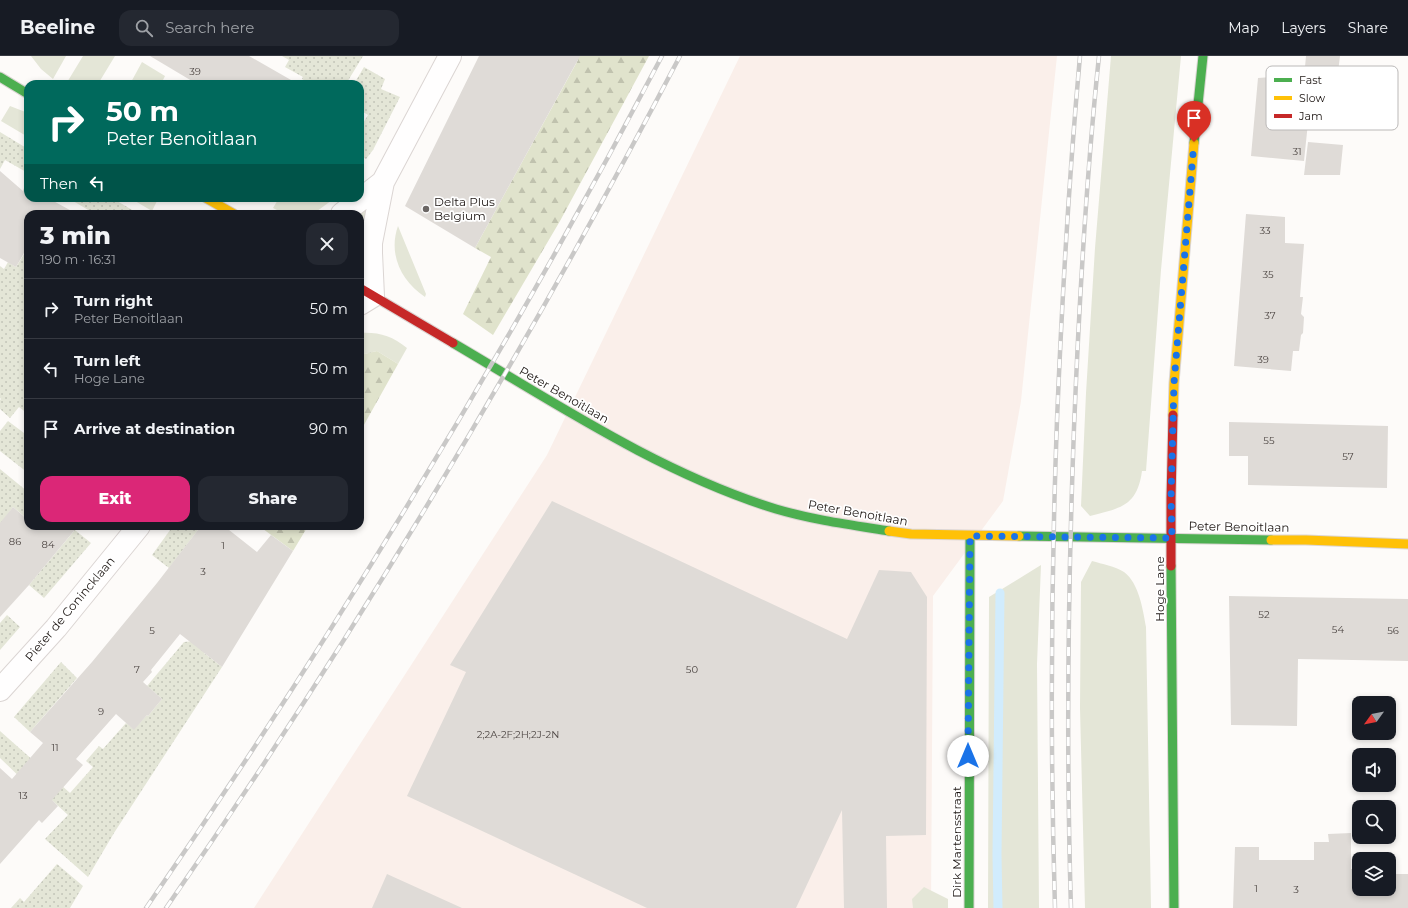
<!DOCTYPE html>
<meta charset="utf-8">
<style>
:root{--surface:#171b24;--page:#242831;--text:#f1f3f6;--muted:#9ea1a6;--line:#363941;--accent:#db2777}
body{margin:0;font-family:Montserrat,sans-serif;background:var(--page);color:var(--text);height:100vh;display:flex;flex-direction:column;font-size:15px;white-space:nowrap}
*{box-sizing:border-box;margin:0}
p{font-size:13px;color:var(--muted)}
.icon{flex:none;width:22px;height:22px;fill:none;stroke:currentColor;stroke-width:2;stroke-linecap:round;stroke-linejoin:round}
.map{position:relative;flex:1;overflow:hidden}
.panel{position:absolute;left:24px;top:154px;width:340px;height:320px;display:flex;flex-direction:column;background:var(--surface);border-radius:12px;box-shadow:0 2px 6px #0003}
.panel>*{flex:none}
.top-card{position:absolute;left:24px;top:24px;width:340px;height:122px;border-radius:12px;box-shadow:0 2px 6px #0003;background:#00695c;color:#fff;overflow:hidden}
.needle{width:26px;rotate:237deg}
.fabs{position:absolute;left:1352px;top:640px;display:grid;gap:8px}
.fabs a{display:grid;place-items:center;width:44px;height:44px;border-radius:8px;background:var(--surface);box-shadow:0 2px 6px #0003;font-size:20px}
.pin{position:absolute;display:grid;place-items:center;width:34px;height:34px;color:#fff;margin:-41px -17px;border-radius:50% 50% 50% 0;rotate:-45deg;box-shadow:0 0 4px #0007}
.pin .icon{rotate:45deg}
.me{position:absolute;width:44px;margin:-22px;rotate:0deg;stroke-linejoin:round;filter:drop-shadow(0 0 3px #0008)}
.turn{display:flex;align-items:center;gap:14px;height:84px;padding:0 16px;font-size:18px}
.turn .icon{width:52px;height:52px;stroke-width:2.5}
.turn b{display:block;font-size:28px;line-height:34px}
.then{display:flex;align-items:center;height:38px;padding:0 16px;background:#0003;gap:8px;font-size:15px}
.round{display:grid;place-items:center;flex:none;width:42px;height:42px;border-radius:12px;background:var(--page)}
.summary{display:flex;align-items:center;justify-content:space-between;height:68px;padding:0 16px}
h1{font-size:24px;font-weight:800;line-height:30px}
.button{display:flex;gap:8px;margin-top:auto;padding:8px 16px}
.button a{flex:1;height:46px;border-radius:12px;background:var(--accent);color:#fff;font-size:16px;font-weight:800;line-height:46px;text-align:center}
.button a+a{background:var(--page);color:var(--text)}
ul{padding:0;list-style:none}
li{display:flex;align-items:center;gap:12px;height:60px;padding:0 16px;border-top:1px solid var(--line)}
li div{flex:1}
li b{display:block;font-size:15px}
li em{font-style:normal}
header{display:flex;align-items:center;gap:24px;box-sizing:border-box;height:56px;padding:0 20px;background:var(--surface);border-bottom:1px solid var(--line)}
header strong{font-size:19px}
nav{display:flex;gap:22px;margin-inline-start:auto;font-size:14px}
.search{width:280px;height:36px;background:var(--page);display:flex;align-items:center;gap:10px;box-sizing:border-box;padding:0 14px;border-radius:12px;color:var(--muted);font-size:15px}
.map>svg:first-child{display:block}
.built{fill:#faefea}
.grass{fill:#e4e6d7}
.forest{fill:url(#forest-firs)}
.garden{fill:url(#garden-dots)}
.lines{fill:none;stroke-linecap:round;stroke-linejoin:round}
.stream{stroke:#d1ecfd;stroke-width:9}
.building{fill:#dfdbd7}
.street-casing{stroke:#dbd5d3;stroke-width:24}
.fast-casing{stroke:#dbd5d3;stroke-width:11}
.slow-casing{stroke:#dbd5d3;stroke-width:11}
.jam-casing{stroke:#dbd5d3;stroke-width:11}
.street{stroke:#fffefe;stroke-width:22}
.fast{stroke:#4caf50;stroke-width:9}
.slow{stroke:#ffc107;stroke-width:9}
.jam{stroke:#c62828;stroke-width:9}
.rail-casing{stroke:#c9c8c7;stroke-width:4.5}
.rail{stroke:#fff;stroke-width:3;stroke-dasharray:9;stroke-linecap:butt}
.route{stroke:#1a73e8;stroke-width:7;stroke-dasharray:0 12.6}
.poi-dot{fill:#6b6664;stroke:#fff;stroke-width:1.5}
.labels{text-anchor:middle;stroke-width:3.5;stroke-linejoin:round;paint-order:stroke}
.number-label{font-size:10px;fill:#4e4744}
.poi-label{font-size:12px;fill:#1d1613;stroke:#fff;text-anchor:start}
.street-label{font-size:12px;fill:#1d1613;stroke:#fff}
.key{fill:#fff;stroke:#bbb9b8;stroke-width:1}
.key-label{font-size:11px;fill:#1d1613}
</style>
<header>
<strong>Beeline</strong>
<div class="search"><svg class="icon" aria-label="search" viewBox="0 0 24 24"><circle cx="10" cy="10" r="6"/><path d="M15 15l6 6"/></svg>Search here</div>
<nav><a>Map</a><a>Layers</a><a>Share</a></nav>
</header>
<div class="map">
<svg width="1408" height="852" viewBox="0 0 1408 852">
<defs>
<pattern id="forest-firs" width="22" height="20" patternUnits="userSpaceOnUse"><rect width="22" height="20" fill="#e0e3cc"/><path d="M5 1l3.5 6h-7zM16 11l3.5 6h-7z" fill="#c0c2ae"/></pattern>
<pattern id="garden-dots" width="8" height="8" patternUnits="userSpaceOnUse"><rect width="8" height="8" fill="#e4e6d7"/><path d="M2 2h.1M6 6h.1" fill="none" stroke="#c3c5b8" stroke-width="1.8" stroke-linecap="round"/></pattern>
</defs>
<rect width="100%" height="100%" fill="#fdfbf9"/>
<path class="built" d="M740,0H1057L1021,345L1003,445L933,540L931,852H254L547,399Z"/>
<path class="grass" d="M31,0H66L53,23L41,13Z
M83,0H115L98,28H66Z
M1111,0H1181L1161,214L1146,415H1142C1137,451 1120,452 1090,460L1081,450L1086,337L1095,192Z
M142,6L165,20L161,28H130Z
M10,50L28,57V81L1,65Z
M130,142H152L157,145L152,155Z
M279,142H335L313,158H285L273,152Z
M368,145L361,185L360,184V158H353Z
M398,170L426,238L425,241C401,225 388,198 398,170Z
M360,277C379,276 392,280 407,292L398,308L377,295L360,299Z
M1092,505C1102,508 1115,510 1124,516C1139,527 1143,554 1146,571L1151,852H1085L1080,652L1081,526Z
M1041,509L1037,608L1039,852H988L989,541Z
M924,831L948,843V852H913L912,843Z"/>
<path class="forest" d="M577,0H649L560,165L493,279L463,258L491,201L475,192L578,4L576,3Z
M377,295L398,308L360,376V299Z
M259,470H308L293,495Z"/>
<path class="garden" d="M282,0H363L346,28H310L302,23L303,21L285,11L289,4Z
M364,11L385,23L381,33L400,41L373,94L366,103L360,99V72L368,59L360,54V28H354Z
M0,76L28,93V117L5,104L0,113Z
M68,142H112L139,158H95Z
M24,198L28,200V358L19,351L10,362L0,353V344L1,343L0,342V210L4,213L8,206L16,211Z
M8,365L28,380V417L0,395V375Z
M0,413L28,436V457L25,461L13,451L0,469Z
M70,470L91,487L44,542L29,529L74,475Z
M173,470H201L169,512L152,499Z
M7,559L20,571L0,594V567Z
M206,584L211,588L204,597L222,611L114,777L88,821L45,783L68,759L30,724L27,728L0,702V675L70,737L93,711L86,705L99,690L103,693L126,667L134,673L147,659L148,660L162,643L147,630L184,586Z
M61,606L77,622L30,676L14,661Z
M57,808L83,830L70,852H11L20,842L24,846Z"/>
<g class="lines">
<path class="stream" d="M998,852L997,799L1000,537"/>
</g>
<path class="building" d="M150,0H249L298,28H197Z
M479,0H580L475,192L405,150Z
M1306,0H1340L1336,32L1311,38L1304,105L1251,100L1258,22L1272,21L1273,19L1302,22L1303,11H1305Z
M1308,86L1343,89L1340,119H1304Z
M0,115L23,135L25,129L28,131V142H48L77,158H28V190L16,211L0,202Z
M1246,158L1285,161V187L1304,188L1300,241H1303L1301,258L1304,261L1303,277L1301,279L1299,295H1293L1291,315L1234,310Z
M1229,366L1388,370L1387,432L1248,429V400H1229Z
M552,445L847,583L879,514L911,516L927,541L926,779L886,780L887,852H844L842,754L796,852H647L407,740L466,616L450,609Z
M13,451L28,464V470H78L29,529L0,561V467Z
M201,470H224L257,496L271,479L293,495L222,611L180,578L151,614L152,616L143,626L162,643L148,660L147,659L134,674L116,658L76,703L83,709L52,744L58,750L42,767L39,764L0,808V712L12,723L43,687L30,676L92,606L157,527Z
M1229,540L1408,543V605L1298,603L1297,670L1231,669Z
M1351,777V813H1359V833H1389V813H1394V818H1408V852H1233L1235,791H1259V804H1314V786H1329L1328,778Z
M387,818L462,852H372Z"/>
<g class="lines">
<g class="street-casing">
<path id="street" d="M342,158L383,126
M360,248L373,240L371,197V187L383,126L450,0
M0,634L56,572L139,470"/>
</g>
<g class="fast-casing">
<path id="fast" d="M0,21L28,38
M1194,87L1203,0
M453,287C557,348 660,417 776,453C813,464 851,469 889,475
M1019,480L1271,484
M1171,510L1174,852
M969,852L970,480"/>
</g>
<g class="slow-casing">
<path id="slow" d="M206,142L234,158
M1173,359L1174,327L1194,87
M889,475L911,478L1019,480
M1271,484H1306L1408,488"/>
</g>
<g class="jam-casing">
<path id="jam" d="M360,232L453,287
M1171,510V442L1173,359"/>
</g>
<use href="#street" class="street"/>
<use href="#fast" class="fast"/>
<use href="#slow" class="slow"/>
<use href="#jam" class="jam"/>
<g class="rail-casing">
<path id="rail" d="M146,852C335,578 508,294 662,0
M166,852C356,579 526,294 680,0
M1055,852C1050,689 1051,526 1057,364C1062,242 1069,121 1080,0
M1071,852C1066,692 1068,532 1074,372C1079,248 1086,123 1099,0"/>
</g>
<use href="#rail" class="rail"/>
</g>
<g class="lines">
<path class="route" d="M968,700L970,480L1172,482L1171,442L1174,327L1194,86"/>
</g>
<circle class="poi-dot" cx="426" cy="153" r="4"/>
<g class="labels">
<g class="number-label">
<text x="195" y="19">39</text>
<text x="1297" y="99">31</text>
<text x="1265" y="178">33</text>
<text x="1268" y="222">35</text>
<text x="1270" y="263">37</text>
<text x="1263" y="307">39</text>
<text x="1269" y="388">55</text>
<text x="1348" y="404">57</text>
<text x="15" y="489">86</text>
<text x="48" y="492">84</text>
<text x="223" y="493">1</text>
<text x="203" y="519">3</text>
<text x="1264" y="562">52</text>
<text x="1338" y="577">54</text>
<text x="152" y="578">5</text>
<text x="1393" y="578">56</text>
<text x="137" y="617">7</text>
<text x="692" y="617">50</text>
<text x="101" y="659">9</text>
<text x="518" y="682">2;2A-2F;2H;2J-2N</text>
<text x="55" y="695">11</text>
<text x="23" y="743">13</text>
<text x="1256" y="836">1</text>
<text x="1296" y="837">3</text>
</g>
<g class="poi-label">
<text x="434" y="150">Delta Plus<tspan x="434" dy="14">Belgium</tspan></text>
</g>
<g class="street-label">
<text transform="translate(564 339) rotate(30)" y="4">Peter Benoitlaan</text>
<text transform="translate(858 457) rotate(10)" y="4">Peter Benoitlaan</text>
<text transform="translate(1239 471) rotate(1)" y="4">Peter Benoitlaan</text>
<text transform="translate(1160 533) rotate(-90)" y="4">Hoge Lane</text>
<text transform="translate(70 553) rotate(-50)" y="4">Pieter de Conincklaan</text>
<text transform="translate(957 786) rotate(-90)" y="4">Dirk Martensstraat</text>
</g>
</g>
<rect x="1266" y="10" width="132" height="64" rx="6" class="key"/>
<rect x="1274" y="22" width="18" height="4" fill="#4caf50"/>
<rect x="1274" y="40" width="18" height="4" fill="#ffc107"/>
<rect x="1274" y="58" width="18" height="4" fill="#c62828"/>
<g class="key-label">
<text x="1299" y="28">Fast</text>
<text x="1299" y="46">Slow</text>
<text x="1299" y="64">Jam</text>
</g>
</svg>
<div class="fabs">
<a><svg class="needle" viewBox="-14 -14 28 28"><path d="M0-13l5 13h-10z" fill="#e53935"/><path d="M0 13l5-13h-10z" fill="#9ea1a6"/></svg></a>
<a><svg class="icon" aria-label="sound" viewBox="0 0 24 24"><path d="M4 9h4l5-4v14l-5-4H4zM17 9q2 3 0 6"/></svg></a>
<a><svg class="icon" aria-label="search" viewBox="0 0 24 24"><circle cx="10" cy="10" r="6"/><path d="M15 15l6 6"/></svg></a>
<a><svg class="icon" aria-label="layers" viewBox="0 0 24 24"><path d="M12 4l9 5-9 5-9-5zM3 14l9 5 9-5"/></svg></a>
</div>
<div class="pin" style="left:1194px;top:86px;background:#d93025"><svg class="icon" aria-label="arrive" viewBox="0 0 24 24"><path d="M6 21V4h12l-3 4 3 4H6"/></svg></div>
<svg class="me" style="left:968px;top:700px" viewBox="-20 -20 40 40"><circle r="19" fill="#fff"/><path d="M0-13L10 11 0 6-10 11z" fill="#1a73e8"/></svg>
<div class="top-card">
<div class="turn"><svg class="icon" aria-label="right" viewBox="0 0 24 24"><path d="M7 20v-9h11M14 6l5 5-5 5"/></svg><div><b>50 m</b>Peter Benoitlaan</div></div>
<div class="then">Then<svg class="icon" aria-label="left" viewBox="0 0 24 24"><path d="M17 20v-9H6M10 6l-5 5 5 5"/></svg></div>
</div>
<section class="panel">
<div class="summary"><div><h1>3 min</h1><p>190 m · 16:31</p></div><a class="round"><svg class="icon" aria-label="close" viewBox="0 0 24 24"><path d="M6 6l12 12M18 6L6 18"/></svg></a></div>
<ul>
<li><svg class="icon" aria-label="right" viewBox="0 0 24 24"><path d="M7 20v-9h11M14 6l5 5-5 5"/></svg><div><b>Turn right</b><p>Peter Benoitlaan</p></div><em>50 m</em></li>
<li><svg class="icon" aria-label="left" viewBox="0 0 24 24"><path d="M17 20v-9H6M10 6l-5 5 5 5"/></svg><div><b>Turn left</b><p>Hoge Lane</p></div><em>50 m</em></li>
<li><svg class="icon" aria-label="arrive" viewBox="0 0 24 24"><path d="M6 21V4h12l-3 4 3 4H6"/></svg><div><b>Arrive at destination</b></div><em>90 m</em></li>
</ul>
<div class="button"><a>Exit</a><a>Share</a></div>
</section>
</div>
